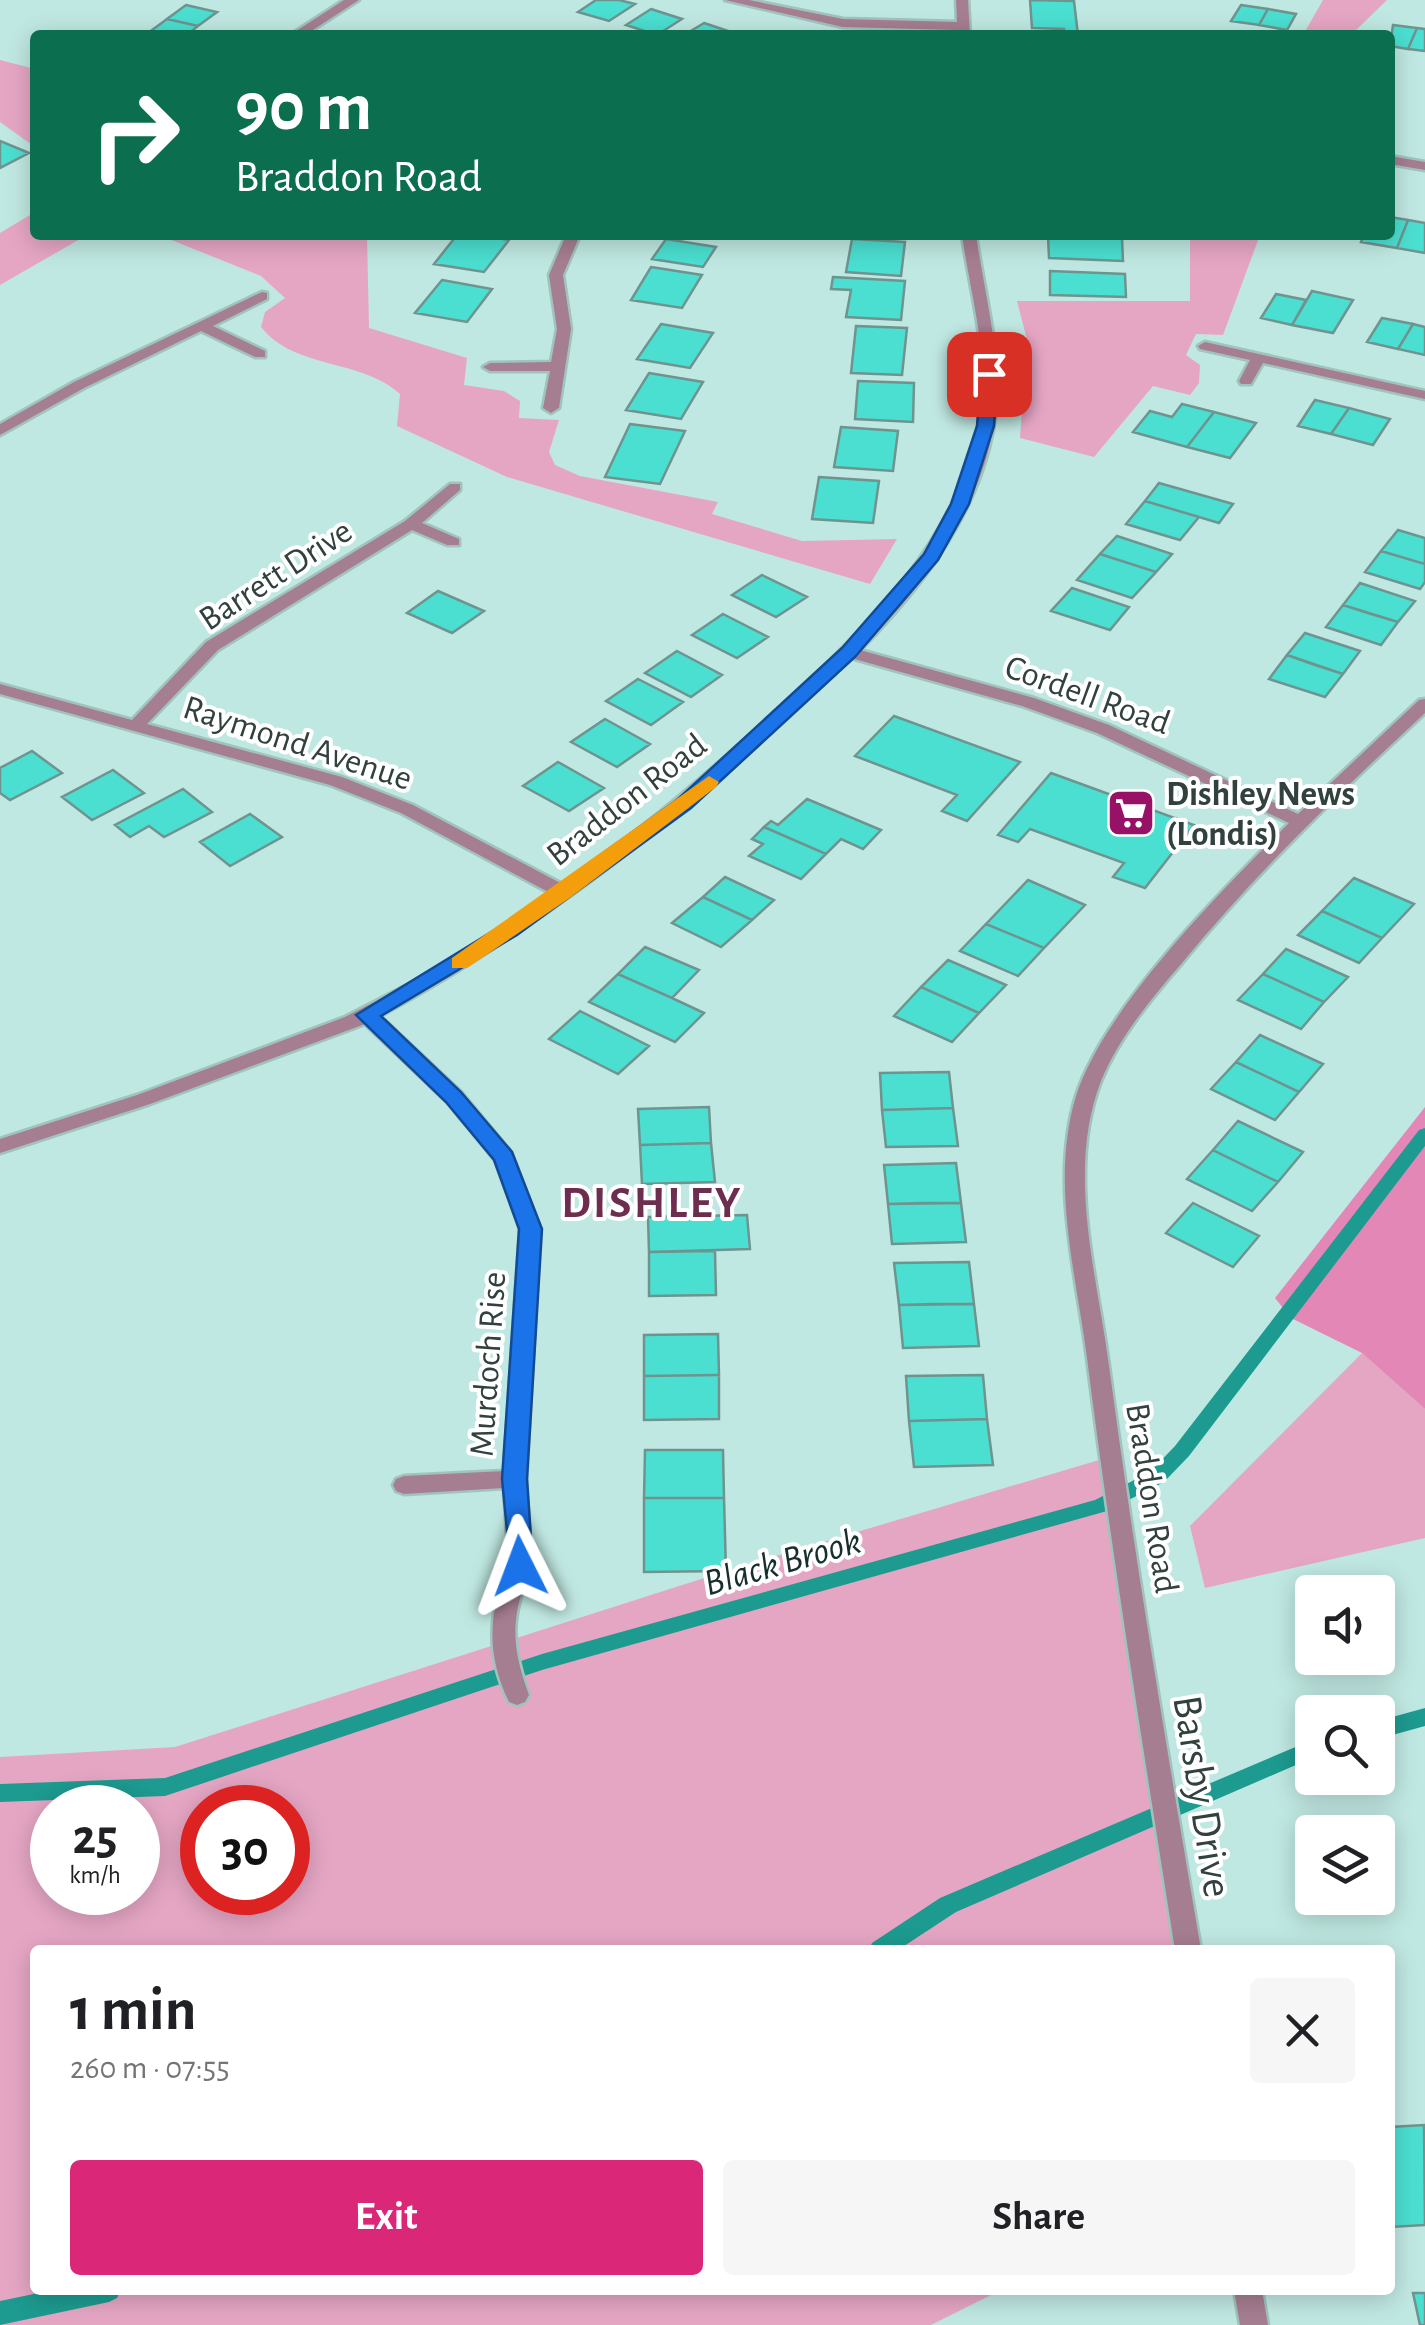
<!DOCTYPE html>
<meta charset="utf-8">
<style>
:root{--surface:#fff;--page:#f6f6f6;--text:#202124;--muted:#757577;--accent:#db2777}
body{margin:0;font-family:"Alegreya Sans",sans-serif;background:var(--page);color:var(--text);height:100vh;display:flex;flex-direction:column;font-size:38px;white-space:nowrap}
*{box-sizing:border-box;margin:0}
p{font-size:32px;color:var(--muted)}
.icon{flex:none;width:55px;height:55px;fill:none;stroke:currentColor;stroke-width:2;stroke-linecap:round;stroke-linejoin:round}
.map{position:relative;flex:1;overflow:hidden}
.panel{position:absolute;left:30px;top:1945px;width:1365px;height:350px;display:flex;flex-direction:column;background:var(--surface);border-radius:10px;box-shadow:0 5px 25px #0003}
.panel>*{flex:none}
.guide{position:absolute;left:30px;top:30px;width:1365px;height:210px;border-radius:10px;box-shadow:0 5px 25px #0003;background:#0b6e4f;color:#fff;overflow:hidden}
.controls{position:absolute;left:1295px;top:1575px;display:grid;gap:20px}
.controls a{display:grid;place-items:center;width:100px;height:100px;border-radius:10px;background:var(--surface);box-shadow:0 5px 25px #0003;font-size:50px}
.speed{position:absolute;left:30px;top:1785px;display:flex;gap:20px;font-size:50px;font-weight:700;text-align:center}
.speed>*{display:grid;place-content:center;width:130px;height:130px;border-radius:50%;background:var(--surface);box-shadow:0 5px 25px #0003;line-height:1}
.speed small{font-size:25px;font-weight:400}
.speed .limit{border:15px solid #d22;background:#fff;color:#111}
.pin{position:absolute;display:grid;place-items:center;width:85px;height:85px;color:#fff;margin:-42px;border-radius:20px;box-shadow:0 5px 15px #0006}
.me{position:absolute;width:110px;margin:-55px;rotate:357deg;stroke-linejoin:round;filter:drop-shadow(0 0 8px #0008)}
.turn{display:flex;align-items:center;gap:35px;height:210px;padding:0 40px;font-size:45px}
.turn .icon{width:130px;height:130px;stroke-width:2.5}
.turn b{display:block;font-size:70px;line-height:85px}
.round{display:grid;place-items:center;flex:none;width:105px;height:105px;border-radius:10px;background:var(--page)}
.summary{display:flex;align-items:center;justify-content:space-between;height:170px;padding:0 40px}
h1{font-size:60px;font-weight:700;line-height:75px}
.primary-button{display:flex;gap:20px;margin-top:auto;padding:20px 40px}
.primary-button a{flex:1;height:115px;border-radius:10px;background:var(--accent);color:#fff;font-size:40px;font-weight:700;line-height:115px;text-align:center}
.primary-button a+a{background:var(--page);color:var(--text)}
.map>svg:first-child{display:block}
.green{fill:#e5a6c4;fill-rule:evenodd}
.forest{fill:#e387b6}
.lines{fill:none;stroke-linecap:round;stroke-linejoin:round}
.stream{fill:#1d9b90;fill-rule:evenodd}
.building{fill:#4bdfd1;stroke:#6f948f;stroke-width:2.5}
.service-casing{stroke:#a1c3be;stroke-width:5}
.minor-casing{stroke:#a1c3be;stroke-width:5}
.service{fill:#a67e91;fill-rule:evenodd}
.minor{fill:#a67e91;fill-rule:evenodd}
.route{fill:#1a73e8;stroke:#114b97;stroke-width:2.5}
.slow{fill:#f59e0b}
.labels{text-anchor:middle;stroke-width:8;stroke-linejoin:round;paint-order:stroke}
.street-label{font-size:35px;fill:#31413e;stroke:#fff}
.poi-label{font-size:35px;font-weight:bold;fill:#31413e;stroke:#fff;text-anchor:start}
.water-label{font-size:38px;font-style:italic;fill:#162f2c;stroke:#fff}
.near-street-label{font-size:42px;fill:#31413e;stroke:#fff}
.district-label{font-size:45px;font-weight:bold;letter-spacing:2.5px;fill:#6c2d4f;stroke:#fff}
</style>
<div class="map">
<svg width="1425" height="2325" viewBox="0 0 1425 2325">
<rect width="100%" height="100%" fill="#c0e8e2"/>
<path class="green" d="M1323,0H1387L1351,35H1303Z
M0,60L35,69V147L0,122Z
M35,212V235H87L0,285V233Z
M159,235H367L369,328L467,358L464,385L504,391L520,401L519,418L559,420L549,452L555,465L580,476L718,502L712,514L802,541L897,539L870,584L507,477L397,426L400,394C361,358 295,370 261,327L265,312L285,298L261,276Z
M1190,235H1260L1223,335L1196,334L1186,355L1200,365L1199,383L1190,395L1153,386L1094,457L1020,438L1027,340L1017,301H1190Z
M1362,1353L1425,1409V1538L1205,1588L1190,1526Z
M1109,1457L1188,1950H35V2290H1001L931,2325H0V1757L175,1747L726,1571ZM52,1808H138V1892H52ZM202,1808H288V1892H202Z"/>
<path class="forest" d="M1425,1107V1409L1362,1353L1291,1318L1275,1298Z"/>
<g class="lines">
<path class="stream" d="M1425,1128V1146L1189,1456L1164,1482L1107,1511L542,1670L165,1796L0,1802V1784L165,1778L542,1654L1095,1500L1150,1472L1175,1446L1419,1130Z
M1425,1708V1726L1378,1739V1721Z
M1312,1740V1758L956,1912L898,1950H869L872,1943L940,1898Z
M53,2290H121L117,2298L109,2302L0,2325V2301Z"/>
</g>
<path class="building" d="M596,0H619L635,4L609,21L578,12Z
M1030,0L1074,1L1078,35L1065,34L1064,29L1032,28Z
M186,5L217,12L198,26L167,19Z
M1241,5L1268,9L1259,25L1231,21Z
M651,9L682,19L657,35L626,25Z
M1268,9L1296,14L1287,30L1259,25Z
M167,19L198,26L187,35L148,33Z
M704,23L734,33L684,35Z
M1393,25L1417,28L1408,49L1390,46Z
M1417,28L1425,29V51L1408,49Z
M0,141L29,153L0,168Z
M1390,217L1408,220L1397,248L1361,242L1364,235H1390Z
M1408,220L1425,223V253L1397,248Z
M457,235H479L509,240L484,272L434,264Z
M1048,236L1122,238L1123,261L1049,258Z
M666,239L716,247L703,267L652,259Z
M852,239L905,242L901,276L846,272Z
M651,267L702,275L682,308L631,300Z
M1050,271L1125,274L1126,297L1050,295Z
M833,277L905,281L901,320L846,317L851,290L831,289Z
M442,280L492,289L467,322L415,313Z
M1312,291L1353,300L1333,333L1292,325Z
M1276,294L1306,300L1292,325L1261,318Z
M1382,318L1413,324L1398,349L1367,342Z
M661,324L713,333L690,368L637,359Z
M1413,324L1425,327V355L1398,349Z
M856,326L907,328L902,375L851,373Z
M649,373L703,382L681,419L626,410Z
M858,381L914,383L913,422L855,419Z
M1315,400L1349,408L1331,434L1298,426Z
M1182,404L1214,412L1187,447L1133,432L1150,411L1172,417Z
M1349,408L1390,419L1373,445L1331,434Z
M1214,412L1256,423L1230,458L1187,447Z
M630,424L685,431L660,484L605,477Z
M841,427L898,431L893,471L834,467Z
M819,477L879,481L873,523L812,519Z
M1159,483L1233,504L1219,523L1145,501Z
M1145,501L1199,517L1180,540L1126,524Z
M1398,530L1425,538V564L1381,551Z
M1117,536L1172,554L1156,572L1100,554Z
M1381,551L1425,564V582L1420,589L1365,572Z
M1100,554L1156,572L1132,598L1077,580Z
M762,575L807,597L776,617L732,595Z
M1360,583L1415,601L1398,622L1343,605Z
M1072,588L1129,607L1110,630L1051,611Z
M438,591L484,611L452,633L407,613Z
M1343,605L1371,614L1398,622L1381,645L1326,627Z
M723,614L768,637L737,658L692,635Z
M1305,633L1360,651L1343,674L1287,655Z
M677,651L722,675L691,697L645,673Z
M1287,655L1315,665L1343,674L1325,697L1269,679Z
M638,679L683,702L651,725L606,701Z
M894,716L1020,762L967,821L942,811L957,795L855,756Z
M605,719L650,744L617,767L571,742Z
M32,751L62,773L10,800L0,793V768Z
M558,762L604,788L569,811L523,786Z
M113,770L144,793L92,820L62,797Z
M1051,773L1194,825L1145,888L1113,877L1124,863L1030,829L1018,842L998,835Z
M183,789L212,812L164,837L149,826L130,837L115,825Z
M807,799L881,830L863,849L841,839L826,854L764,827L771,821L778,825Z
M250,814L282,837L230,866L200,842Z
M764,827L826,854L801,879L749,856L763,844L752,839Z
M725,877L774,900L752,920L703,897Z
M1354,878L1414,904L1382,938L1322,911Z
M1028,880L1085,905L1044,948L986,924Z
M703,897L752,920L721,947L672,923Z
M1322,911L1382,938L1359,963L1298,935Z
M986,924L1044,948L1018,976L960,951Z
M645,947L699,970L672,998L618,974Z
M1286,949L1348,977L1324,1002L1263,974Z
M948,960L1006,985L979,1013L921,987Z
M618,974L672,998L704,1013L675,1042L589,1002Z
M1263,974L1324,1002L1301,1029L1238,1000Z
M921,987L979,1013L952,1042L894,1016Z
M580,1011L649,1046L618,1074L549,1039Z
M1260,1035L1323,1064L1299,1092L1236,1062Z
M1236,1062L1299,1092L1275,1120L1211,1089Z
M949,1072L953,1108L882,1110L880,1073Z
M709,1107L711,1143L640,1145L638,1109Z
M953,1108L958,1146L886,1147L882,1110Z
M1238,1121L1303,1152L1278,1182L1213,1150Z
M711,1143L715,1182L642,1184L640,1145Z
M1213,1150L1278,1182L1252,1211L1187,1179Z
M956,1163L961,1203L888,1204L884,1165Z
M925,1203H961L966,1242L892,1244L888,1204Z
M1193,1203L1259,1236L1233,1267L1166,1233Z
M747,1215L750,1249L649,1252L648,1217Z
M715,1251L716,1295L649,1296V1252Z
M969,1262L974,1304L899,1305L894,1263Z
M936,1304H974L979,1346L903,1348L899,1305Z
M718,1334L719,1375L644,1376V1335Z
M719,1375V1419L644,1420V1376Z
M983,1375L987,1419L909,1421L906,1376Z
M987,1419L993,1465L914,1467L909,1421Z
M987,1419L993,1465L914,1467L909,1421Z
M645,1450H723L724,1498H644Z
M644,1498H724L726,1571L644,1572Z
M1424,2125L1425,2225L1390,2227V2127Z
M1413,2293H1425V2325H1420Z"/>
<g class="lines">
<g class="service-casing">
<path id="service" d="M520,1557L528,1560L531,1566C511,1617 510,1643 529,1695L525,1702L517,1705L509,1702C485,1653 488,1608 512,1560Z"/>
</g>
<g class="minor-casing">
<path id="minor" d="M344,0H359L305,35H290Z
M725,0H749L843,19L957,22L956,0H968L970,35H958L957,30L843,27Z
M1390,156L1425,162V170L1390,164Z
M566,235H580L563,275L571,329L559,408L551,413L543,408L550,371H490L483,367L490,363L551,362L557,329L549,275Z
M962,235H976C983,283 995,330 997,378C1000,485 931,579 860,650L1034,698L1109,725L1298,814L1419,700L1425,699V713C1340,792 1256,873 1182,963C1151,999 1119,1037 1101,1081C1066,1171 1097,1274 1109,1366C1135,1561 1168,1756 1201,1950H1175C1144,1753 1112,1556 1087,1358C1076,1273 1050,1181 1076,1096C1104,1008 1223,889 1289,823L1097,733L1022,706L851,658C707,797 556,920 380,1016L461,1092L511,1152L540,1229L526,1479L531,1566L528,1572L520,1575L512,1572L509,1566L504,1488L404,1494L396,1491L393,1485L396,1479L404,1476L504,1471L520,1229L495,1160L447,1102L365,1024L150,1104L0,1153V1139L137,1095L345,1017L421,978L552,894L401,813L330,785L0,694V684L132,720L206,642L405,521L450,484H460V490L422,523L459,539V545H447L412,530L218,650L147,724L342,777L413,805L564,885C639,832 709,773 776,711C866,628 964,538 981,409C988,351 970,292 962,235Z
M262,292L267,293V299L213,326L265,351V357H255L201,331L84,388L0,435V424L74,382Z
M1205,342L1425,391V399L1263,363L1251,384H1241L1239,381L1250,360L1200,349L1198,346Z
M1234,2290H1262L1268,2325H1240Z"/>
</g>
<use href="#service" class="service"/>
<use href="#minor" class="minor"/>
</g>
<path class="route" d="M989,369L998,374L994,426L969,504L938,560L855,657L691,808L517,935L381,1016L461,1092L512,1152L542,1229L527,1479L533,1566L520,1576L511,1573L502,1479L519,1229L494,1160L446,1102L356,1015L503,925L677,800L842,648L924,554L951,504L977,426L981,374Z"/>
<path class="slow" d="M709,776L719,782L716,787L571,897L467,968H452V958Z"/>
<defs>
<g id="supermarket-square" transform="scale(2.5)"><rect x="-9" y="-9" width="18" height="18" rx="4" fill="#971166" stroke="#fff"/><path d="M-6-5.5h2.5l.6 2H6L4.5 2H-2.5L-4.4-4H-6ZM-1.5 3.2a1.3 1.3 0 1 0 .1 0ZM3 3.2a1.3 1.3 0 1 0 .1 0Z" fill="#fff"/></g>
</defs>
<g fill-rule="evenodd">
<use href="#supermarket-square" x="1131" y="813"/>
</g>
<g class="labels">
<g class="street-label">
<text transform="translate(275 574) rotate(-33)" y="12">Barrett Drive</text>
<text transform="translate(1088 694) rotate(20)" y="12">Cordell Road</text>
<text transform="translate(298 742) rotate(18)" y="12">Raymond Avenue</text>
<text transform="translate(626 799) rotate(-38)" y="12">Braddon Road</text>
<text transform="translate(487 1364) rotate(-86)" y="12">Murdoch Rise</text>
<text transform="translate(1153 1498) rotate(81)" y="12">Braddon Road</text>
</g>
<g class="poi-label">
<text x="1166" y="805">Dishley News<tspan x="1166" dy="40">(Londis)</tspan></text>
</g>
<g class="water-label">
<text transform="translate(782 1561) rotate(-16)" y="13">Black Brook</text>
</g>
<g class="near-street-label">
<text transform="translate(1204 1796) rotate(81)" y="15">Barsby Drive</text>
</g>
<g class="district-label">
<text x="652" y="1217">DISHLEY</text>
</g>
</g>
</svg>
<div class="controls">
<a><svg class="icon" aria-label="sound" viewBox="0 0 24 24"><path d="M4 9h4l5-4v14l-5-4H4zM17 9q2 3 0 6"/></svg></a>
<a><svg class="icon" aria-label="search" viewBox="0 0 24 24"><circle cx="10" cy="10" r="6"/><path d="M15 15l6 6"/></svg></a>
<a><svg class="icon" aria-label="layers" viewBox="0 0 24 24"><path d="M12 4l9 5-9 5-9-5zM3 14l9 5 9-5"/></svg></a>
</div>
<div class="speed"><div>25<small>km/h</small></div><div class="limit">30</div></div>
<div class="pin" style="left:989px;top:374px;background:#d93025"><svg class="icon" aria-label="arrive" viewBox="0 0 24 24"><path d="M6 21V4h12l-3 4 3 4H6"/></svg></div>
<svg class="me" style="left:520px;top:1566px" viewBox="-20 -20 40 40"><path d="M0-17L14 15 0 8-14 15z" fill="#1a73e8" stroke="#fff" stroke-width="4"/></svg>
<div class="guide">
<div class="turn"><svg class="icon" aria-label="right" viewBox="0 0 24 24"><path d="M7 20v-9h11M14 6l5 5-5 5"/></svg><div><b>90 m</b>Braddon Road</div></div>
</div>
<section class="panel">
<div class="summary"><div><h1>1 min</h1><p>260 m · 07:55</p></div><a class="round"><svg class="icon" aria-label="close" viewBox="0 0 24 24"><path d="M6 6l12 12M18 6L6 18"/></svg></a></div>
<div class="primary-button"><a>Exit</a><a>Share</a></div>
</section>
</div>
